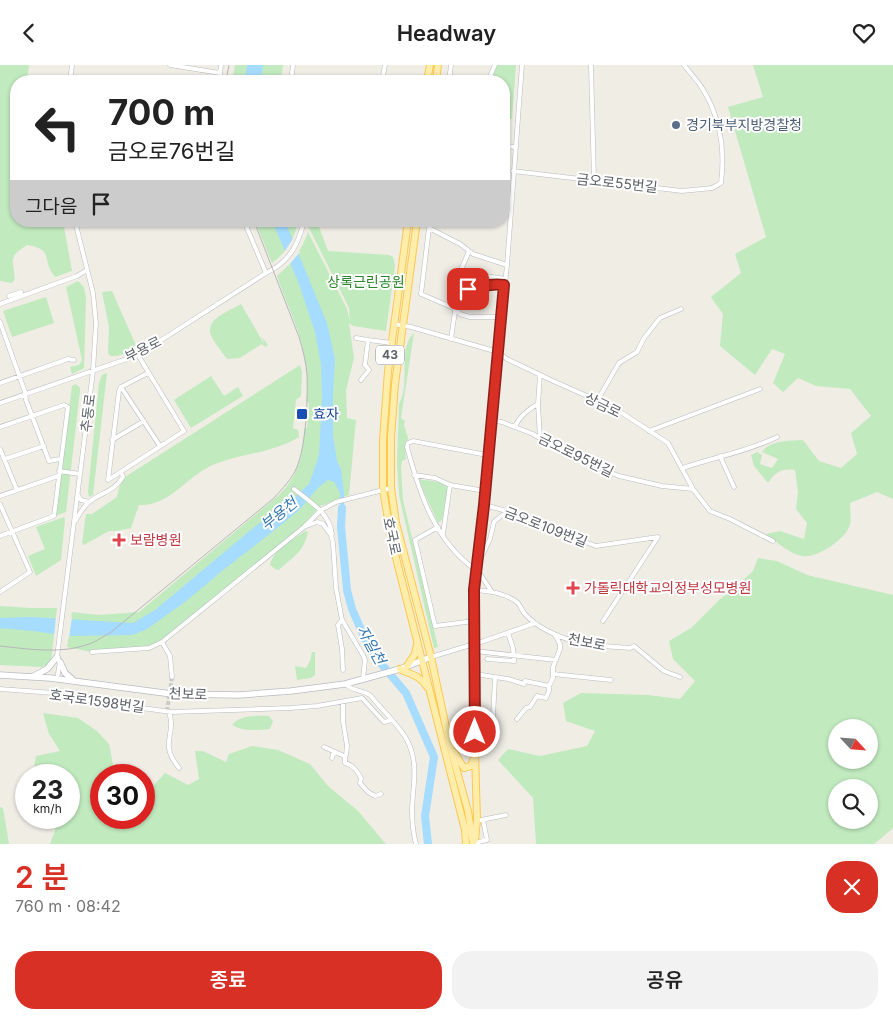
<!DOCTYPE html>
<html lang="ko">
<meta charset="utf-8">
<style>
:root{--surface:#fff;--page:#f2f2f2;--text:#222;--muted:#767676;--accent:#d93025}
body{margin:0;font-family:Inter,"Noto Sans KR",sans-serif;background:var(--page);color:var(--text);height:100vh;display:flex;flex-direction:column;font-size:19px;white-space:nowrap}
*{box-sizing:border-box;margin:0}
p{font-size:16px;color:var(--muted)}
.icon{flex:none;width:28px;height:28px;fill:none;stroke:currentColor;stroke-width:2;stroke-linecap:round;stroke-linejoin:round}
.map{position:relative;height:779px;overflow:hidden}
.details{display:flex;flex-direction:column;background:var(--surface);flex:1}
.details>*{flex:none}
.guide{position:absolute;left:10px;top:10px;width:500px;height:152px;border-radius:20px;box-shadow:0 1px 4px #0004;background:#fff;color:var(--text);overflow:hidden}
.needle{width:32px;rotate:116deg}
.tools{position:absolute;left:828px;top:654px;display:grid;gap:10px}
.tools a{display:grid;place-items:center;width:50px;height:50px;border-radius:50%;background:var(--surface);box-shadow:0 1px 4px #0004;font-size:25px}
.speed{position:absolute;left:15px;top:699px;display:flex;gap:10px;font-size:25px;font-weight:700;text-align:center}
.speed>*{display:grid;place-content:center;width:65px;height:65px;border-radius:50%;background:var(--surface);box-shadow:0 1px 4px #0004;line-height:1}
.speed small{font-size:12px;font-weight:400}
.speed .limit{border:8px solid #d22;background:#fff;color:#111}
.pin{position:absolute;display:grid;place-items:center;width:42px;height:42px;color:#fff;margin:-21px;border-radius:10px;box-shadow:0 2px 8px #0006}
.me{position:absolute;width:55px;margin:-28px;rotate:0deg;stroke-linejoin:round;filter:drop-shadow(0 0 4px #0008)}
.turn{display:flex;align-items:center;gap:18px;height:105px;padding:0 15px;font-size:22px}
.turn .icon{width:65px;height:65px;stroke-width:2.5}
.turn b{display:block;font-size:35px;line-height:42px}
.then{display:flex;align-items:center;height:48px;padding:0 15px;background:#0003;gap:10px;font-size:19px}
.round{display:grid;place-items:center;flex:none;width:52px;height:52px;border-radius:20px;background:var(--page)}
.head{display:flex;align-items:center;justify-content:space-between;height:85px;padding:0 15px}
h1{font-size:30px;font-weight:600;line-height:38px;color:var(--accent)}
.cta{display:flex;gap:10px;margin-top:auto;padding:10px 15px}
.cta a{flex:1;height:58px;border-radius:20px;background:var(--accent);color:#fff;font-size:20px;font-weight:600;line-height:58px;text-align:center}
.cta a+a{background:var(--page);color:var(--text)}
header{display:flex;justify-content:space-between;align-items:center;height:65px;padding:0 15px;background:var(--surface);font-size:22px;font-weight:600}
.map>svg:first-child{display:block}
.green{fill:#c1eabf;fill-rule:evenodd}
.water{fill:#a6dcff}
.pier{fill:#f0ede5}
.lines{fill:none;stroke-linecap:round;stroke-linejoin:round}
.river{stroke:#a6dcff;stroke-width:8}
.minor-tunnel{stroke:#cbcac6;stroke-width:4;stroke-dasharray:4 2;stroke-linecap:butt}
.minor-casing{stroke:#b7bbc0;stroke-width:5}
.secondary-casing{stroke:#b8bcc2;stroke-width:7}
.primary-casing{stroke:#ffc74f;stroke-width:8}
.minor{stroke:#fff;stroke-width:4}
.secondary{stroke:#fff;stroke-width:5.5}
.primary{stroke:#ffeeab;stroke-width:6}
.tram{stroke:#b6b7b8;stroke-width:1}
.route-casing{stroke:#8d1f18;stroke-width:12}
.route{stroke:#d93025;stroke-width:9}
.service-dot{fill:#5c6f8a;stroke:#fff;stroke-width:2}
.transit-dot{fill:#1a4fb4;stroke:#fff;stroke-width:2}
.health-dot{fill:#e0444e;stroke:#fff;stroke-width:2}
.labels{text-anchor:middle;stroke-width:4;stroke-linejoin:round;paint-order:stroke}
.shield{fill:#fff;stroke:#8d9095;stroke-width:1}
.shield-label{font-size:12px;font-weight:bold;fill:#5c6167}
.service-label{font-size:14px;fill:#4e5e75;stroke:#fff;text-anchor:start}
.street-label{font-size:14px;fill:#5c6167;stroke:#fff}
.park-label{font-size:14px;fill:#2d862d;stroke:#fff}
.transit-label{font-size:14px;fill:#164399;stroke:#fff;text-anchor:start}
.health-label{font-size:14px;fill:#be3a42;stroke:#fff;text-anchor:start}
.water-label{font-size:15px;font-style:italic;fill:#3677b2;stroke:#fff}
</style>
<header><svg class="icon" aria-label="back" viewBox="0 0 24 24"><path d="M15 5l-7 7 7 7"/></svg>Headway<svg class="icon" aria-label="heart" viewBox="0 0 24 24"><path d="M12 20l-8-8c-3-5 5-10 8-4 3-6 11-1 8 4z"/></svg></header>
<div class="map">
<svg width="893" height="779" viewBox="0 0 893 779">
<rect width="100%" height="100%" fill="#f0ede5"/>
<path class="green" d="M0,0H29L27,16H16V156H63L72,206L55,212C41,196 55,184 27,180C8,192 13,194 15,214L12,218L0,216Z
M235,0H283L281,16H232Z
M497,0H516L512,54L504,53V16H491Z
M753,0H893V434L877,427L850,438C850,445 852,456 849,462C844,475 816,494 802,491C788,488 777,477 766,469L780,466L804,474L807,458L796,444L798,427L795,405C782,403 775,407 768,418L754,401L751,390L757,387L762,390L760,399L772,403L778,394L762,387C770,375 789,376 803,375L819,396L841,403L857,389L851,368L871,351L850,324L816,321L798,313L783,327L773,318L785,289L772,284L755,310L720,281L723,249L711,232L741,208L735,189L766,172L728,42L763,32Z
M255,156H298C295,173 286,188 272,198Z
M309,156H317L328,186L389,190L393,192L395,201L386,266L353,261L349,258L354,293L346,325L347,353L356,355L349,430L320,441L302,462L163,574L149,583L91,587L67,582L72,547L99,550L139,547L279,430C299,410 303,391 304,364L307,363L309,338L306,337C312,285 293,258 277,211C292,198 302,185 308,167L347,244L350,257L349,243L308,161Z
M78,216L84,222L86,234L84,303L72,309L70,302L79,300L82,295L66,222Z
M112,226L138,285L117,291H110L108,288L109,262L102,227Z
M46,232L54,258L12,272L3,246Z
M241,239L264,279L262,272L268,280L265,282L262,279L240,293L227,294C223,288 211,274 210,267C208,253 231,245 241,239Z
M414,268L401,353L405,356L404,360L408,373L405,383L406,394L402,396L401,402L403,435L438,582L434,583L399,430L397,397L399,339C411,319 397,283 414,268Z
M300,300L302,307L301,331L296,335L293,363L298,365L299,372C273,388 243,388 215,399C192,408 177,431 154,438C149,440 144,440 139,440L131,463L117,466H109L84,480L82,478L86,449H92L117,432L119,422L125,412Z
M107,308L93,430L89,432L88,426L99,318L102,310Z
M211,311L224,331L238,322L243,331L191,363L174,335Z
M76,319L80,323V326L66,447L55,451L72,321Z
M418,414C428,416 441,415 448,423L442,455L438,458Z
M64,452L65,454L61,495L36,511L28,491L45,484L36,462Z
M305,466L308,467C303,489 293,491 279,505L275,504L270,500C274,483 292,476 305,466Z
M758,493L777,496L807,510L893,530V763L874,779H536L533,733L498,695L508,684L540,691L587,681L595,666L566,656L563,638L581,628L648,630L680,634L695,616L673,594L669,576L691,563L719,535L731,526L753,506ZM836,662H869V695H836ZM836,722H869V755H836Z
M0,541L31,543H57L51,597L42,602L0,600Z
M312,587H315V610L311,613L297,615L295,601L306,603L310,596Z
M43,648L78,653L97,666L109,679L114,705L112,710H101V752L107,753L108,758L124,763L137,759L141,753L144,752V748L150,736L152,722L165,708L188,720L199,714L195,686H203L226,697L229,689L252,681L278,685L310,699L328,721L358,746L386,779H50L58,757L57,753L69,752V710H39L33,707L36,691L60,686L49,669Z
M269,651L273,656L270,664C257,665 244,667 232,660C241,649 256,651 269,651Z
M0,742L3,743L9,779H0Z"/>
<path class="water" d="M247,0H263L261,16H245Z
M272,156H285L327,258L335,294L333,330V370L337,396L341,404L344,427V453H341L340,428L334,417L328,415L318,423L299,445L281,460L222,506L185,537L147,564L133,570L68,571L33,566L0,563V553L31,552L133,558L155,545L253,463L289,438L309,419L319,390L322,333L321,299L315,267L299,219Z"/>
<path class="pier" d="M294,172L300,187L288,201L283,189Z
M56,551L72,552L69,573L54,571Z"/>
<g class="lines">
<path class="river" d="M342,443L341,462L344,493L347,525L352,544L366,576L377,594L406,628L434,692L425,751L428,779"/>
<path class="minor-tunnel" d="M167,646L172,612"/>
<g class="minor-casing">
<path id="minor" d="M170,0L220,8
M591,0L594,116
M70,16L72,0
M219,16L221,0
M291,16L293,0
M382,16L385,0
M449,16L451,0
M488,16L495,0
M504,81L515,82
M513,106L682,126L712,123L721,118C725,86 721,56 705,28C700,18 691,9 684,0
M244,156L266,208
M460,210L473,209L505,214
M459,223L476,224L493,218L504,220
M9,231L21,227
M0,239L77,211L87,205
M502,252H470L460,249L456,244L421,229L429,163L460,179L473,189L507,200
M0,257L25,327L26,335L49,396L60,394
M394,259L411,262L498,287L507,294L551,315L616,344L668,378L693,424L710,446L730,454L773,476
M356,273L368,275
M451,274L461,205L469,186
M361,315L369,305L365,300L368,275L392,278
M0,318L68,294L74,295
M121,322L160,381
M597,336L619,298L637,287L644,273L660,253L681,244
M0,338L138,290L266,208C289,197 298,181 304,156
M491,355L502,357L533,369L546,377L589,395L604,405L619,411L662,421L693,424
M512,361L516,360C520,351 530,343 538,339
M0,362L64,340L68,342L54,451L0,471
M649,366L760,324
M540,373L538,339L540,310
M112,375L144,356
M0,384L17,425
M720,391L734,422
M5,394L44,381
M683,403C714,392 747,387 777,372
M59,406L80,409
M414,410L435,413L450,420L485,426
M108,415L184,366L138,290
M108,415L119,326L121,322L148,308
M294,424C310,437 329,447 332,469
M78,430L81,435L89,437
M0,431L58,411
M0,439L30,507L0,527
M484,440L507,446L532,457L596,481L658,472L603,556
M76,455C79,449 83,443 88,438C100,427 113,428 123,412L121,407
M438,462L415,475L435,561L474,556
M443,469L450,420
M483,489L490,474L494,457L507,446
M478,500L480,509L492,527
M476,505C435,477 419,427 407,382L408,378L413,376L487,390
M474,525C489,526 506,528 518,538C520,541 522,545 524,548C530,555 540,562 548,566C574,580 602,581 630,583L634,581L664,606L680,612
M342,555L363,590L365,595L363,614
M475,586L556,595
M92,587L149,583L162,577
M431,592L484,576L535,558
M487,594L514,596L513,583L508,568
M343,605L342,584L338,560L342,555L336,523L333,478L331,470L323,459L317,457L304,462L321,445L336,437L391,423
M475,609L508,614L524,619L525,616L549,621L553,613V602L560,584V579L555,570
M553,609L611,615
M172,612L170,591L162,577L304,462
M57,614L60,597L57,592L93,306L96,258L93,228L75,156
M345,619C354,627 360,624 370,630C382,645 398,659 407,675C419,698 413,720 412,744C412,756 413,768 416,779
M0,624L67,629L77,634L171,647L290,643L317,641L362,633L384,657L392,655
M169,647C177,671 158,677 179,703
M517,654L526,643L530,642L537,631L546,633L549,626V621
M492,672L495,613
M324,682L344,691L346,690L347,681L343,656V637
M475,687L474,525L484,440L491,355L507,200L522,0
M345,691V698C353,700 357,706 361,713L360,718L368,727L375,731L381,729
M332,693L333,689L337,688
M481,755L506,750
M475,778L487,775L483,755"/>
</g>
<g class="secondary-casing">
<path id="secondary" d="M60,597L65,608L73,615
M0,610L50,613L172,629L239,630L291,626L345,619L400,604L431,592
M32,612L47,604L57,592"/>
</g>
<g class="primary-casing">
<path id="primary" d="M427,16L430,0
M436,16L438,0
M408,156L388,306L383,375V425L392,477L465,765L466,779
M417,156L395,319L391,372V423L396,458L431,592L450,681L468,746L473,779
M407,601L415,589L417,579
M400,604C411,610 420,610 427,622
M454,687L464,703L471,701L473,695
M475,687L477,755L475,775"/>
</g>
<use href="#minor" class="minor"/>
<use href="#secondary" class="secondary"/>
<use href="#primary" class="primary"/>
<path class="tram" d="M226,16L229,0
M0,581C28,584 59,589 86,580C94,578 102,572 110,568L274,433C282,424 292,414 297,402C306,380 308,335 307,310C306,297 303,285 299,272L254,156"/>
</g>
<g class="lines">
<g class="route-casing">
<path id="route" d="M468,224C483,224 486,217 504,220L484,440L474,525L475,667"/>
</g>
<use href="#route" class="route"/>
</g>
<circle class="service-dot" cx="676" cy="60" r="5"/>
<rect class="transit-dot" x="296" y="343" width="12" height="12" rx="2.5"/>
<g class="health-dot">
<path d="M116.5 467.5h5v5h5v5h-5v5h-5v-5h-5v-5h5z"/>
<path d="M570.5 515.5h5v5h5v5h-5v5h-5v-5h-5v-5h5z"/>
</g>
<g class="labels">
<rect class="shield" x="376" y="280.5" width="28" height="19" rx="4"/>
<g class="shield-label">
<text x="390" y="294">43</text>
</g>
<g class="service-label">
<text x="686" y="65">경기북부지방경찰청</text>
</g>
<g class="street-label">
<text transform="translate(617 118) rotate(6)" y="5">금오로55번길</text>
<text transform="translate(143 284) rotate(-27)" y="5">부용로</text>
<text transform="translate(603 340) rotate(26)" y="5">상금로</text>
<text transform="translate(88 348) rotate(-83)" y="5">추동로</text>
<text transform="translate(576 390) rotate(26)" y="5">금오로95번길</text>
<text transform="translate(546 462) rotate(21)" y="5">금오로109번길</text>
<text transform="translate(392 471) rotate(78)" y="5">호국로</text>
<text transform="translate(587 577) rotate(11)" y="5">천보로</text>
<text transform="translate(188 629) rotate(2)" y="5">천보로</text>
<text transform="translate(97 636) rotate(8)" y="5">호국로1598번길</text>
</g>
<g class="park-label">
<text x="366" y="222">상록근린공원</text>
</g>
<g class="transit-label">
<text x="313" y="354">효자</text>
</g>
<g class="health-label">
<text x="130" y="480">보람병원</text>
<text x="584" y="528">가톨릭대학교의정부성모병원</text>
</g>
<g class="water-label">
<text transform="translate(279 449) rotate(-39)" y="5">부용천</text>
<text transform="translate(371 580) rotate(61)" y="5">자일천</text>
</g>
</g>
</svg>
<div class="tools">
<a><svg class="needle" viewBox="-14 -14 28 28"><path d="M0-13l5 13h-10z" fill="#e53935"/><path d="M0 13l5-13h-10z" fill="#767676"/></svg></a>
<a><svg class="icon" aria-label="search" viewBox="0 0 24 24"><circle cx="10" cy="10" r="6"/><path d="M15 15l6 6"/></svg></a>
</div>
<div class="speed"><div>23<small>km/h</small></div><div class="limit">30</div></div>
<div class="pin" style="left:468px;top:224px;background:#d93025"><svg class="icon" aria-label="arrive" viewBox="0 0 24 24"><path d="M6 21V4h12l-3 4 3 4H6"/></svg></div>
<svg class="me" style="left:475px;top:667px" viewBox="-20 -20 40 40"><circle r="17" fill="#d93025" stroke="#fff" stroke-width="3"/><path d="M0-11L8 9 0 5-8 9z" fill="#fff"/></svg>
<div class="guide">
<div class="turn"><svg class="icon" aria-label="left" viewBox="0 0 24 24"><path d="M17 20v-9H6M10 6l-5 5 5 5"/></svg><div><b>700 m</b>금오로76번길</div></div>
<div class="then">그다음<svg class="icon" aria-label="arrive" viewBox="0 0 24 24"><path d="M6 21V4h12l-3 4 3 4H6"/></svg></div>
</div>
</div>
<section class="details">
<div class="head"><div><h1>2 분</h1><p>760 m · 08:42</p></div><a class="round" style="background:#d93025;color:#fff"><svg class="icon" aria-label="close" viewBox="0 0 24 24"><path d="M6 6l12 12M18 6L6 18"/></svg></a></div>
<div class="cta"><a>종료</a><a>공유</a></div>
</section>
